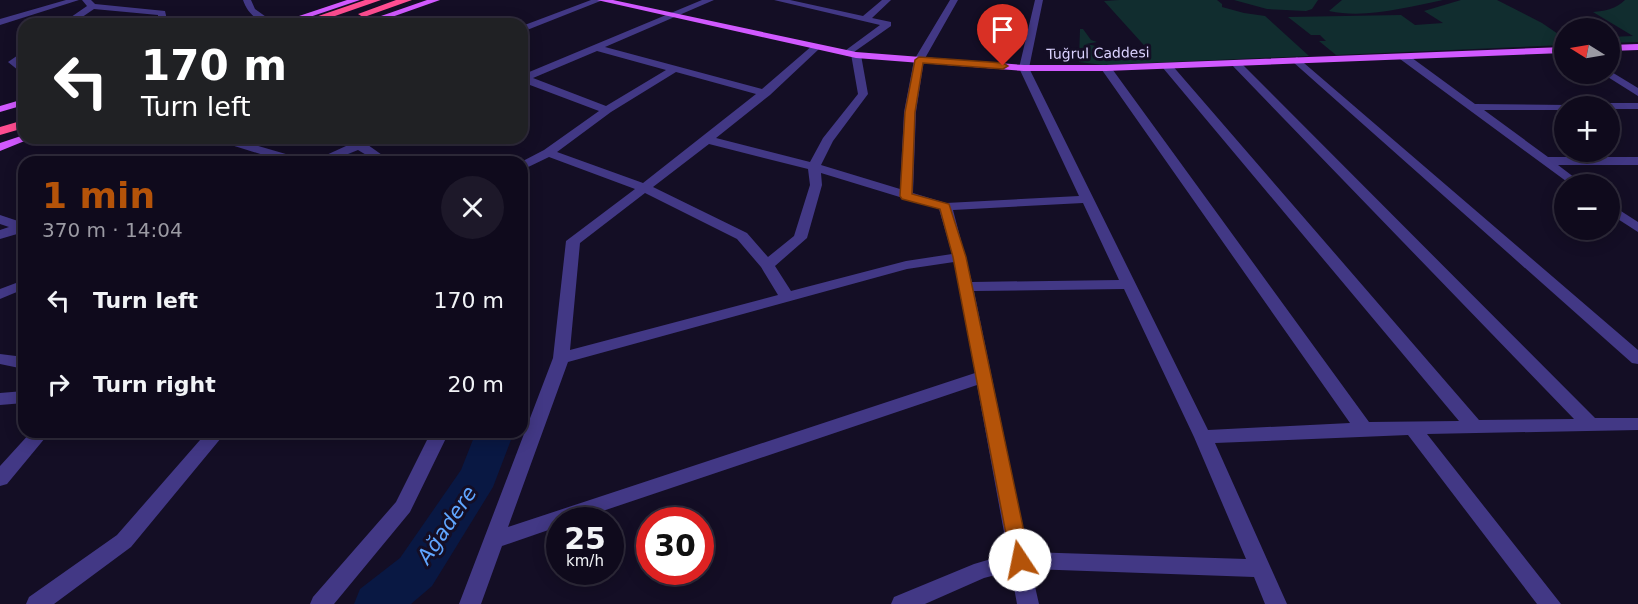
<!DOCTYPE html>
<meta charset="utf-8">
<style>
:root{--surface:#0f0a1c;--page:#1d1829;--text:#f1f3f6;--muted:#9b9aa3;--line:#2f2b3b;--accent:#b45309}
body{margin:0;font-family:"DejaVu Sans",sans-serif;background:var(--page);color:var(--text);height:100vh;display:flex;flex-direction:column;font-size:22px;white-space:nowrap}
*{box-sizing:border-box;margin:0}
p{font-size:20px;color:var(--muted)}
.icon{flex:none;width:33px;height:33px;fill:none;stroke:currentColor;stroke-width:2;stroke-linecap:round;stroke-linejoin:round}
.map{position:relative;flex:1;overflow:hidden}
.details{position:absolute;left:18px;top:156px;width:510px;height:282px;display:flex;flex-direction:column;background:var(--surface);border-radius:18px;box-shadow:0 3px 15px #0003,0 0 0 2px var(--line)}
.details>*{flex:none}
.guide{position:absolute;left:18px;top:18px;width:510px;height:126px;border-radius:18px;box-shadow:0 3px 15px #0003,0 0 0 2px var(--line);background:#202124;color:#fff;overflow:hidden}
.needle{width:39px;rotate:281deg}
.controls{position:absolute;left:1554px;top:18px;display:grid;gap:12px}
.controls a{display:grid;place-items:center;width:66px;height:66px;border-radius:50%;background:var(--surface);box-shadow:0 3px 15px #0003,0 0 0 2px var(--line);font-size:30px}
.speed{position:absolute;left:546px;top:507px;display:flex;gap:12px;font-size:30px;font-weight:700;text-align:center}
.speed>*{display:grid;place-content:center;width:78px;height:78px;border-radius:50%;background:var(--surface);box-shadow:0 3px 15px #0003,0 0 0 2px var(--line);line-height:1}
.speed small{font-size:15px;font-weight:400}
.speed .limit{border:9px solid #d22;background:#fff;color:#111}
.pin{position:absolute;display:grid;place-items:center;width:51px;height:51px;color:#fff;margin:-62px -26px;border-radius:50% 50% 50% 0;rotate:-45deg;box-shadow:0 0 6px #0007}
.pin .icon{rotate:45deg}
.me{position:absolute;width:66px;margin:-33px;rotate:349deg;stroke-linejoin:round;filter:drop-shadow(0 0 4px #0008)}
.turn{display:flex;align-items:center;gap:21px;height:126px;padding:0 24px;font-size:27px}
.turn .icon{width:78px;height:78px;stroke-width:2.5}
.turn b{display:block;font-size:42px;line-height:51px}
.round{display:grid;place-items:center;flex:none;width:63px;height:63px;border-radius:32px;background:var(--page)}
.headline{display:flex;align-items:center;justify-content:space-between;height:102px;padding:0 24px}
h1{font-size:36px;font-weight:700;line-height:45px;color:var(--accent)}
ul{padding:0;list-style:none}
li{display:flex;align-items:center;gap:18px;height:84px;padding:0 24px}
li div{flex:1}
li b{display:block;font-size:22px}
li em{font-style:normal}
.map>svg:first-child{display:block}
.green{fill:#112d2f}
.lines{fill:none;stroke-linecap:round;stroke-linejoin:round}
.river{fill:#091843;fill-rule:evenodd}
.minor{fill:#423885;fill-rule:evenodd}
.major{fill:#d159ff;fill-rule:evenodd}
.highway{fill:#ff4d91;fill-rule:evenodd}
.route{fill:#b45309;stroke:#753606;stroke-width:1.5}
.labels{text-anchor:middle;stroke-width:6;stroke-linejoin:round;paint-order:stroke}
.far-street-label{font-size:14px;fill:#dbd2ff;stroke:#140e25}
.near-water-label{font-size:21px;font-style:italic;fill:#60a6ff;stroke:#140e25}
</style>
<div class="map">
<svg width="1638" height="604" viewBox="0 0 1638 604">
<rect width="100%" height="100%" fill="#140e25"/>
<path class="green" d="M1119,0H1217L1222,4V7L1244,13L1265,16L1309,56L1103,65L1079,62L1080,29H1083L1091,40L1097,42L1086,44L1124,52L1151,53L1104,1Z
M1234,0H1318L1312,9L1306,11L1267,9Z
M1342,0H1443C1407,7 1366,19 1329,11Z
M1461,0H1497L1542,23L1564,38V45L1336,55L1319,41H1326L1320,35H1311L1288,17L1401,15L1415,25L1443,23L1424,11Z
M1625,0H1638V42L1610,43V37L1633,36L1593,12C1605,11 1616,9 1625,0Z"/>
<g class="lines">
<path class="river" d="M344,152L353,154L359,162H332L331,160L335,154Z
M476,432H514L493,487L432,586L411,604H354L360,589L400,558L461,470Z"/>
<path class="minor" d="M66,0H79L0,25V19Z
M82,0H91L95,4L165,11L168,24H158V15L94,9L72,24H61L87,6Z
M243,0H251L255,9L276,24C260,24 248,15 243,0Z
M591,0H603L522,32V26Z
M702,0H714L605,47L762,89L813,45H819V49L770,95L716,138L810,162L823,138L858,94L851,54L847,56L842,53L880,25L774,0H790L863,16L882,0H891L872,18L891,22V26L854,52L861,55L868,94L833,141L821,165L900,189L904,112L914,60L950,0H958L924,60L916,112L913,193L946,203L1079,196L1019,68L1035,0H1043L1029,68L1208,430L1350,423L1102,70V66H1110L1369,422L1459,421L1163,68V64H1171L1479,420L1574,419L1230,63L1239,61L1595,418H1638V430L1427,434L1561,604H1537L1408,435L1215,443L1287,604H1265L1254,577L1031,569L1039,604H1017L1011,571L984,578L925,604H891L894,597L974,564L1008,554L977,385L576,520H560V526L502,546L481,604H459L553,358L566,241L635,189L549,157L522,170L521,162L544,150L599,111L522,82V75ZM597,51L666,70L606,106L533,78ZM676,72L756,94L643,183L557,152L611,112ZM709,144L808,169L810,185L794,236L768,257L747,233L653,187ZM821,173L939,209L952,254L906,261L791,291L775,266L807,238L822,185ZM645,193L737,239L761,267L778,295L570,350L580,243ZM1083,203L1119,280L972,282L953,210ZM954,262L975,373L508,527L568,362L907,269ZM1124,289L1194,437L1246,559L1028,552L974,291Z
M24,51V59L19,62L24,67V75L8,62Z
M1400,55H1408L1475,104L1568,105L1569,106H1564V110H1484L1548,157H1638V165H1558L1583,184H1570L1400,59Z
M1297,57L1638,350V364L1632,363L1293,62L1292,60Z
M1610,71L1638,88V96L1603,74H1610Z
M1595,103H1638V109H1610V106H1590Z
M213,138H231L303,159L305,162H286L215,140Z
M320,138C332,138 345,141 356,141C363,141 373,138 382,138L368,145L392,162H378L358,150L328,162H311L346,146L322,140Z
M1610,204L1638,222V232L1610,214Z
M0,215L24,223V232L0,239V230L9,227L0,224Z
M24,280V289L0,299V289Z
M0,354L24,357V369L0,364Z
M24,391V403L0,405V393Z
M31,432H50L7,484L0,486V466Z
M207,432H226L131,547L54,604H26L29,597L117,535Z
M431,432H449L410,512L334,604H310L313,597L396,502Z"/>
<path class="major" d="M347,0H360L289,24H275Z
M427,0H440L372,24H358Z
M597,0H613L856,52L1024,65H1106L1564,47V53L1106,71H1024L856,58Z
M1638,44V50L1610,51V45Z
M24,99V105L0,112V106Z
M24,135V138H32L0,151V143Z"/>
<path class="highway" d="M365,0H381L312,24H295Z
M396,0H412L367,16L363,17L358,14Z
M24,120V128L0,135V127Z"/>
</g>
<path class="route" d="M919,57L1003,63L1008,66L1003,69L923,63L915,112L912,194L949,204L966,257L1030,560L1027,565L1020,568L1014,565L1011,560L953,257L940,209L902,199L900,196L905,112L915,60Z"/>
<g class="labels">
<g class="far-street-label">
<text transform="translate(1098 53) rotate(-1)" y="5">Tuğrul Caddesi</text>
</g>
<g class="near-water-label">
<text transform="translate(447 525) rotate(-56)" y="7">Ağadere</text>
</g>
</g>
</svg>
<div class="controls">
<a><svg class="needle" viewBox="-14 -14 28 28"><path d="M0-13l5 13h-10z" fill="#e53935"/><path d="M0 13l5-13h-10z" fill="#9b9aa3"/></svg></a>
<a>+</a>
<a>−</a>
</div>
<div class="speed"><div>25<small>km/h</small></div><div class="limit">30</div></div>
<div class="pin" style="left:1003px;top:66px;background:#d93025"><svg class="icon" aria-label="arrive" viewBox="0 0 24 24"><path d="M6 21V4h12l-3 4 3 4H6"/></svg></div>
<svg class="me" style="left:1020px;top:560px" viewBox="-20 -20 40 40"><circle r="19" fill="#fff"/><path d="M0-13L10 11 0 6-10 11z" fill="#b45309"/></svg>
<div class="guide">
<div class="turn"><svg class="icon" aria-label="left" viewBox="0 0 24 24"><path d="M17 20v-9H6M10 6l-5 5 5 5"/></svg><div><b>170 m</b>Turn left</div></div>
</div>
<section class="details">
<div class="headline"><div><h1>1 min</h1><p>370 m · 14:04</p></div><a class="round"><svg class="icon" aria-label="close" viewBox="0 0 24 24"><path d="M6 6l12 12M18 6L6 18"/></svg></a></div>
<ul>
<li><svg class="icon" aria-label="left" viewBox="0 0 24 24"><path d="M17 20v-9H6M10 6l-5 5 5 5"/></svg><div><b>Turn left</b></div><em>170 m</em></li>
<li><svg class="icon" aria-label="right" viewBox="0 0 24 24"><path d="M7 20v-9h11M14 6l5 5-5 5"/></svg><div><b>Turn right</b></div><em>20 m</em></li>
</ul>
</section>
</div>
